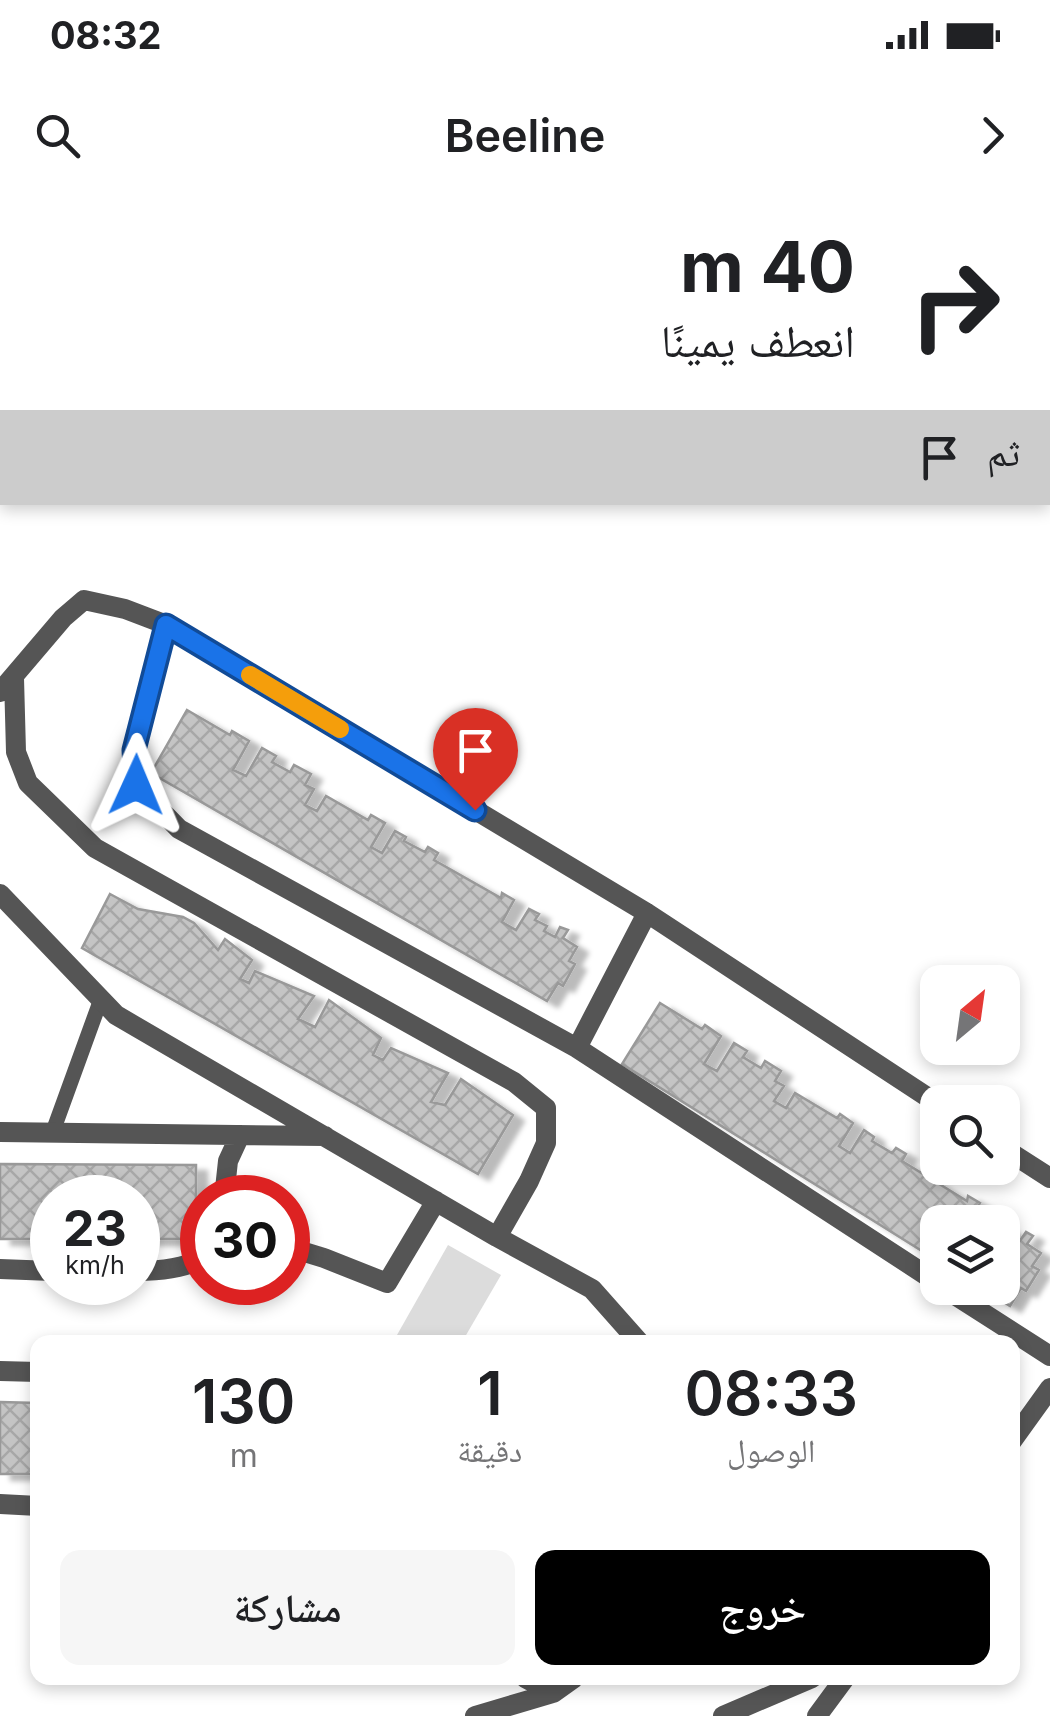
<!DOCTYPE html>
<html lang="ar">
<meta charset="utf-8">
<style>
:root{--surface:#fff;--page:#f6f6f6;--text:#202124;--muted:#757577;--accent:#000}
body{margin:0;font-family:Inter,"Noto Naskh Arabic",sans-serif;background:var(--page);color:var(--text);direction:rtl;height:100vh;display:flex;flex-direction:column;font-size:38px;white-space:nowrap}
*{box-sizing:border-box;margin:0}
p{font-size:32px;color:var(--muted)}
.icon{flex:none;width:55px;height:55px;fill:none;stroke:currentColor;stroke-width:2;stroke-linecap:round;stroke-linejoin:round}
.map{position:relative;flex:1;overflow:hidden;direction:ltr}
.panel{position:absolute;left:30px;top:1135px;width:990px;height:350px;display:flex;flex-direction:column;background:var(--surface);border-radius:20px;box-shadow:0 5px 15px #0003;direction:rtl}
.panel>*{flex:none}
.top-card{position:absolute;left:0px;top:0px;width:1050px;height:305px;box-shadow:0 5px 15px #0003;direction:rtl;background:#fff;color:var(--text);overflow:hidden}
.needle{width:65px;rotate:29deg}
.tools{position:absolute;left:920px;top:765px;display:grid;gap:20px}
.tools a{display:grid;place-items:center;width:100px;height:100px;border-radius:20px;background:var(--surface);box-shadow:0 5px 15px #0003;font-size:50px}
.speed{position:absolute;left:30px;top:975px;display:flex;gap:20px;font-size:50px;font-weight:700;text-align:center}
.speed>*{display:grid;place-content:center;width:130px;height:130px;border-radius:50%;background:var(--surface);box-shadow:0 5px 15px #0003;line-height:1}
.speed small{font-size:25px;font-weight:400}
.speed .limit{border:15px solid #d22;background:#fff;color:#111}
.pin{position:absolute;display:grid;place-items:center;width:85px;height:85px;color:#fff;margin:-102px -42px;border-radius:50% 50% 50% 0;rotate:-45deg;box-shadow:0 0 10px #0007}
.pin .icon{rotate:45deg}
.me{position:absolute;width:110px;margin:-55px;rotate:1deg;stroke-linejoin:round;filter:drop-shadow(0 0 8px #0008)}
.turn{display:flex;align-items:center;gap:35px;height:210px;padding:0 30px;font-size:45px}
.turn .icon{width:130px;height:130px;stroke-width:2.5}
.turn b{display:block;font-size:70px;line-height:85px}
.then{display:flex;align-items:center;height:95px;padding:0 30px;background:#0003;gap:20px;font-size:38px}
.eta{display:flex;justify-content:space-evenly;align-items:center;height:170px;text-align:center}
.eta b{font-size:60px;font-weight:600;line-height:70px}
.primary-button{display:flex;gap:20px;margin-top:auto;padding:20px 30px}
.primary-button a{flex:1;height:115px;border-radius:20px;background:var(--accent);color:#fff;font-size:40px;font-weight:600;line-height:115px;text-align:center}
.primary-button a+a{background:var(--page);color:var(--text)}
.status{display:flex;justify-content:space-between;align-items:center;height:70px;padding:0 50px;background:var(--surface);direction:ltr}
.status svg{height:28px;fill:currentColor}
header{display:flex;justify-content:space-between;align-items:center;height:130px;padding:0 30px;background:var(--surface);font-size:45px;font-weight:600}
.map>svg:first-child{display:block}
.pitch{fill:#dcdcdc}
.building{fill:url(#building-cross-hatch);stroke:#999;stroke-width:2.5;filter:url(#shadow)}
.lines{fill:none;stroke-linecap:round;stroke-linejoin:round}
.lane{stroke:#555;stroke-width:15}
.street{stroke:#555;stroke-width:20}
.secondary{stroke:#222;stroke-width:20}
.route-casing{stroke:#114b97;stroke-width:25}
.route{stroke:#1a73e8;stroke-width:18}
.slow{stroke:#f59e0b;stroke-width:18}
</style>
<div class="status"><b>08:32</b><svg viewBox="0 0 49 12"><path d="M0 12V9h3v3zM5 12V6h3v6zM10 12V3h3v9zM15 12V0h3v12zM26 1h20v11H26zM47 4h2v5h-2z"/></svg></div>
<header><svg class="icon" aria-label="forward" viewBox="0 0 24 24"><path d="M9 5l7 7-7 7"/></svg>Beeline<svg class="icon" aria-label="search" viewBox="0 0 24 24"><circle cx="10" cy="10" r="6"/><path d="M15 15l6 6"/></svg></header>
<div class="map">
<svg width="1050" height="1516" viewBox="0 0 1050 1516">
<defs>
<pattern id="building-cross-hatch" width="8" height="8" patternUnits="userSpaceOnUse" patternTransform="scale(2.5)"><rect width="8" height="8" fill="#c4c4c4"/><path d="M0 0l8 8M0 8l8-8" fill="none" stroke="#a7a7a7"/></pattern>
<filter id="shadow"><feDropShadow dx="11" dy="6" stdDeviation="2.5" flood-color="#0004"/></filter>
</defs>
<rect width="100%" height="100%" fill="#fff"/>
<path class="pitch" d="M448,1045L501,1075L462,1142H410L397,1135Z"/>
<path class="building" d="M187,510L230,535L232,531L249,541L233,570L246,576L262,548L276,556L272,562L290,572L294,565L311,574L305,585L314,589L305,605L317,611L326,596L368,620L371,615L385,623L371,647L382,653L395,631L406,637L404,641L425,652L428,647L438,653L434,660L501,698L502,693L514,700L502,722L516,730L529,709L539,714L535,720L547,726L544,731L555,737L560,727L568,730L563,738L577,747L569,761L575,764L563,786L558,783L547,801L151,573Z
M110,694L138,709L183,717L194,723L218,750L225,739L252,760L240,779L249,783L255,771L314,796L298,819L315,827L329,800L381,838L373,855L383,860L391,848L448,873L431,902L445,905L461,879L513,915L478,974L82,748Z
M660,803L702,829L705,825L721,836L704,864L717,871L734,843L747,851L743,857L761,868L765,861L781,871L775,881L784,886L774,901L786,908L795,893L837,918L840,914L853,923L839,946L850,953L864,930L874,937L872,941L892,953L896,948L906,954L902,961L967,1001L968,996L980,1003L969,1022H938V1061L622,864Z
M0,964L196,965V1039H138V998H52V1039H0Z
M1002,1026L1012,1031L1009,1036L1019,1042L1026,1032L1033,1036L1027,1044L1041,1053L1032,1066L1039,1070L1026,1091L1021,1088L1010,1106L981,1088H1002Z
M0,1202L38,1203V1274H0Z"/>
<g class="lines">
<path class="lane" d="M52,934L101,799"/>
<path class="street" d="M167,425L133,551L136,585L179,629L577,848L938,1083
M14,478L16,552L28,583L95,648L514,882L546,908V943L529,981L497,1037
M0,492L63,418L84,400L125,409L167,425L647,713L938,904
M0,694L116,815L497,1037L592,1089L639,1142
M577,848L647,713
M0,932L325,936
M1002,947L1050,978
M224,998L228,961L240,935
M288,1047L324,1058L387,1083L436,1001
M0,1069L52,1071
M138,1071C159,1071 183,1068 202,1059
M944,1088L1050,1156
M0,1171L38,1172
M1012,1241L1050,1188
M0,1304L38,1306
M525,1478L553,1493
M475,1516L553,1493L574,1478
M723,1516L812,1478
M817,1516L845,1478"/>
<path class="secondary" d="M100,2L101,0
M0,177L2,172"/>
</g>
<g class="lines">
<g class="route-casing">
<path id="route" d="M136,585L134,550L166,425L475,610"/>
</g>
<use href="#route" class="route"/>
<path class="slow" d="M250,475L340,529"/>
</g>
</svg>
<div class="tools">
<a><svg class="needle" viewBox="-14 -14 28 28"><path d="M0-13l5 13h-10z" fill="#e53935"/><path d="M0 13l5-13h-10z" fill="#757577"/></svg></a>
<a><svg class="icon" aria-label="search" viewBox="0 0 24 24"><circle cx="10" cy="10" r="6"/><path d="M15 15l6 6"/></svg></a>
<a><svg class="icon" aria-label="layers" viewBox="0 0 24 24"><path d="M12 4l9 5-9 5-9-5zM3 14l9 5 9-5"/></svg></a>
</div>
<div class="speed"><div>23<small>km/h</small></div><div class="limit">30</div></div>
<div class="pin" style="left:475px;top:610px;background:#d93025"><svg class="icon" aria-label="arrive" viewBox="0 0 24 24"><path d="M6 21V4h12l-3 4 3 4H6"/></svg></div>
<svg class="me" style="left:136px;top:585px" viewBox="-20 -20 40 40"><path d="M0-17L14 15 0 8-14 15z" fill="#1a73e8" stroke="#fff" stroke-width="4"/></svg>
<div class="top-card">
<div class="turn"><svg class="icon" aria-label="right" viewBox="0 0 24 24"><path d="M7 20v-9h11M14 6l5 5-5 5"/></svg><div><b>40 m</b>انعطف يمينًا</div></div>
<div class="then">ثم<svg class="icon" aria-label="arrive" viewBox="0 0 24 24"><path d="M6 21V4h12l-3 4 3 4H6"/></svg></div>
</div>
<section class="panel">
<div class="eta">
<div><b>08:33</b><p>الوصول</p></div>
<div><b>1</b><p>دقيقة</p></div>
<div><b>130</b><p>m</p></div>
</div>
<div class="primary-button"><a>خروج</a><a>مشاركة</a></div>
</section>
</div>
